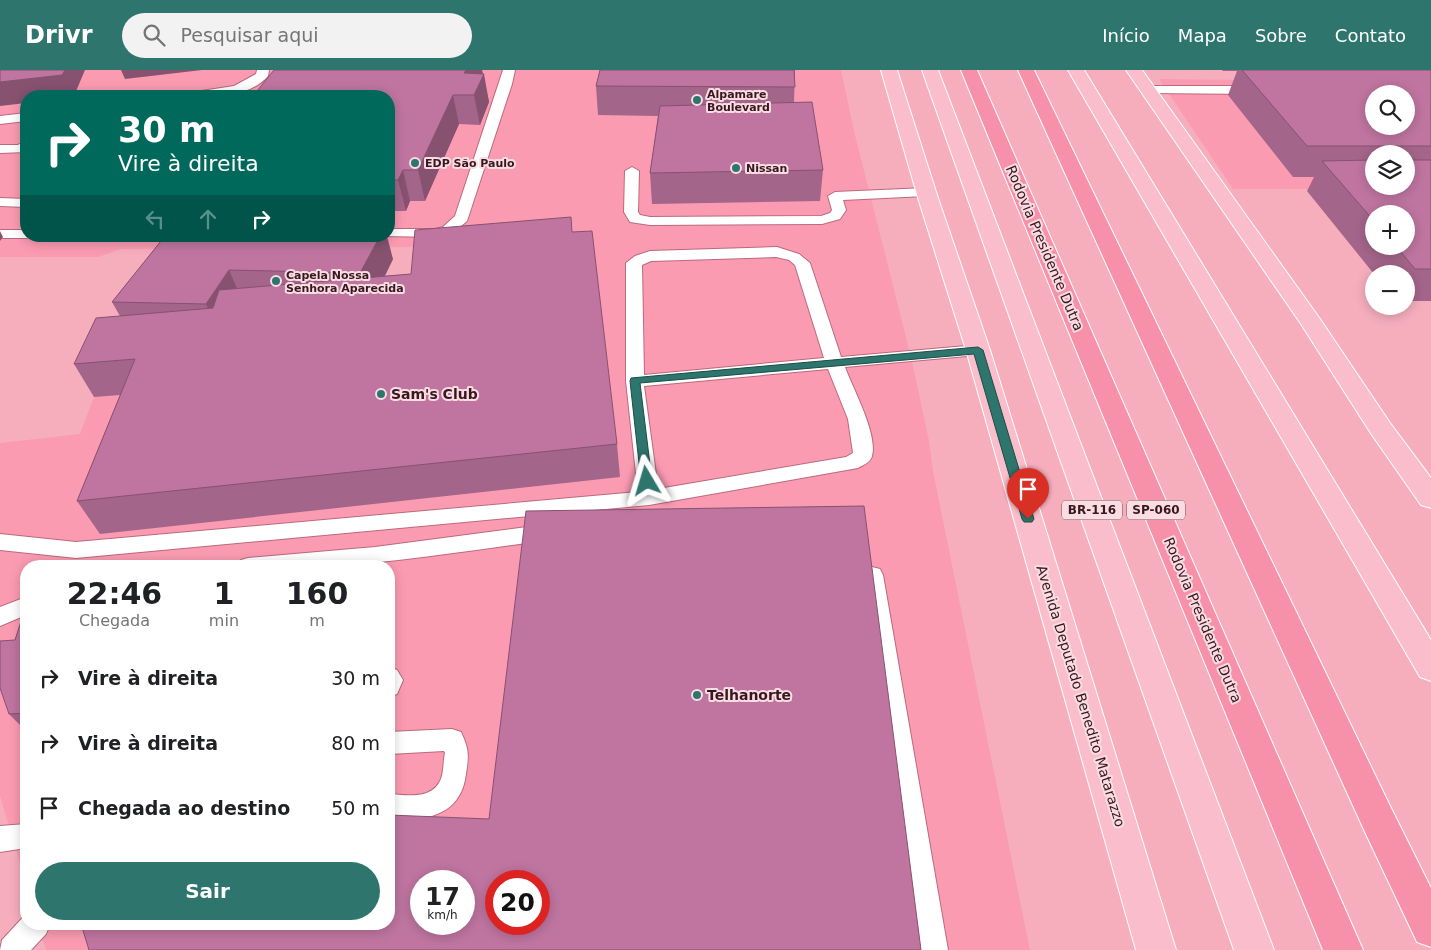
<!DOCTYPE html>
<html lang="pt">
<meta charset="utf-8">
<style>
:root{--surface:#fff;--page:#f2f2f2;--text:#202124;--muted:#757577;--accent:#2e756d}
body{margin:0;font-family:"DejaVu Sans",sans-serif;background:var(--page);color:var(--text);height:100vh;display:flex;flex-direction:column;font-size:19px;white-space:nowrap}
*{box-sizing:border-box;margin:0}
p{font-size:16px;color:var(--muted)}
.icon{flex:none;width:28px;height:28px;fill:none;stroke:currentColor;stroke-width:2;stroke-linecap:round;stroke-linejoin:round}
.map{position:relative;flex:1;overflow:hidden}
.drawer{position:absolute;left:20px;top:490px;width:375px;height:370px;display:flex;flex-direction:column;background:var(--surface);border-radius:20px;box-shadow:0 2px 12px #0003}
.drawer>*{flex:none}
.hud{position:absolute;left:20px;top:20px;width:375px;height:152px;border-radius:20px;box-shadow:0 2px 12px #0003;background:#00695c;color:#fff;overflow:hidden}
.controls{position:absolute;left:1365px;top:15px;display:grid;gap:10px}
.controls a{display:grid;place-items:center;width:50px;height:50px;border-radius:50%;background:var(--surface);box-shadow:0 2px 12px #0003;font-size:25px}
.speed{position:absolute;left:410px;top:800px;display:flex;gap:10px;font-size:25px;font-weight:700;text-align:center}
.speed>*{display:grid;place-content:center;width:65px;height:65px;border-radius:50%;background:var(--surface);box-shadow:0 2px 12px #0003;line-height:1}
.speed small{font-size:12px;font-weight:400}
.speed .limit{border:8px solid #d22;background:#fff;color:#111}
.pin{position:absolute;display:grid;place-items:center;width:42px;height:42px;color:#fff;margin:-51px -21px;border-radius:50% 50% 50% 0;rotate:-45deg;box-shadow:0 0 5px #0007}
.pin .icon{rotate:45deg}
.me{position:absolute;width:55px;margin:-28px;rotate:353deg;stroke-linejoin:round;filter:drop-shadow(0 0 4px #0008)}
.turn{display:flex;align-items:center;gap:18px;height:105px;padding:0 15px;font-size:22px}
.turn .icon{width:65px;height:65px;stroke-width:2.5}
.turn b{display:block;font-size:35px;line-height:42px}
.lanes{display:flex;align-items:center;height:48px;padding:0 15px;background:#0003;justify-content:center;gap:25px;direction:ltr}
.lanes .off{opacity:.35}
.eta{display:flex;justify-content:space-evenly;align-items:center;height:85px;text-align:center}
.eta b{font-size:30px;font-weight:700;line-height:35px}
.button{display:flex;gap:10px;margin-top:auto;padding:10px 15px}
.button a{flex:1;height:58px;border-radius:30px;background:var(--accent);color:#fff;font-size:20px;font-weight:700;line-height:58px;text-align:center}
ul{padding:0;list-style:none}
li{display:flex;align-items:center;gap:15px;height:65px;padding:0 15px}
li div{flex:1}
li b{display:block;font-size:19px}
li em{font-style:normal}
header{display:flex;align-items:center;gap:30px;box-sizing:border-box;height:70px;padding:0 25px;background:var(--accent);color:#fff}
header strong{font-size:24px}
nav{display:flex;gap:28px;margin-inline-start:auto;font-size:18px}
.search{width:350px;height:45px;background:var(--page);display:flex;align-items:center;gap:12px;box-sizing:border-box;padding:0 18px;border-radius:28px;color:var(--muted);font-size:19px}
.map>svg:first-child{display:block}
.built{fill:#fb9bb2;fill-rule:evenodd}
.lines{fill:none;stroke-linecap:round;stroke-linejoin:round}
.service-casing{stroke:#bb697d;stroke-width:2}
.primary-casing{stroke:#fff;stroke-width:2}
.motorway-casing{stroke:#fff;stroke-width:2}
.service{fill:#fff;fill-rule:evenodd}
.primary{fill:#fabdcb;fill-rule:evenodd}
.motorway{fill:#f691a9;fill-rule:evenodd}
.wall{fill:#a4658a;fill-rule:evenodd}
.shaded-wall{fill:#865270}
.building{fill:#bf75a0;stroke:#865270;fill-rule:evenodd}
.route{fill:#2e756d;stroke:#1e4c47}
.poi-dot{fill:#2e756d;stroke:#f9dde2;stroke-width:2}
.labels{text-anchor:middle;stroke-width:4;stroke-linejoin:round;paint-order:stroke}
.far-poi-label{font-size:11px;font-weight:bold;fill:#381720;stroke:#f9dde2;text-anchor:start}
.shield{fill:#f9dde2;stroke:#72525a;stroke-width:1}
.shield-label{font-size:12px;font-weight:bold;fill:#381720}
.street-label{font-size:14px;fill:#381720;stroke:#f9dde2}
.poi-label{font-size:14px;font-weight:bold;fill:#381720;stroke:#f9dde2;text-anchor:start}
</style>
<header>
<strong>Drivr</strong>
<div class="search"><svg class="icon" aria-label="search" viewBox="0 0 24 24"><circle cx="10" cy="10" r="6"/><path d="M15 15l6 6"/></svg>Pesquisar aqui</div>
<nav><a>Início</a><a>Mapa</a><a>Sobre</a><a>Contato</a></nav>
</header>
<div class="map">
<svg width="1431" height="880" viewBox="0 0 1431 880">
<rect width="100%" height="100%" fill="#f6aebd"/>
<path class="built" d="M0,0H841L854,61L911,287L929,371L933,401L1030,880H46L38,854H389V496H26V814L0,726V373L80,364L94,327L567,176L120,179L99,187H0ZM26,26H389V166H26ZM421,811H464V854H421ZM496,811H539V854H496Z
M1159,9L1431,12V119H1233ZM1374,24H1406V56H1374ZM1374,84H1406V116H1374Z"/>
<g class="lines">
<g class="service-casing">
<path id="service" d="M257,0H269L268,6C250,27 213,28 189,26L195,22L234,16L256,4Z
M503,0H515L512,14L467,151L453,163L436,167L384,166H389V159H436L443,157L455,146Z
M1148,16H1256L1262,20L1256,24L1144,23L1142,20L1144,17Z
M26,43V51L0,54V46Z
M26,70V82L0,83V75H18Z
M632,97L639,101L638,142L640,145L650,147L821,146L830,143L832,140L828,126L835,122L926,118L933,122L926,126L843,130L846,140L840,149L822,154L650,155L630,152L624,142L625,101Z
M0,128L26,129V137L0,136Z
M0,160H26V166H32L26,168H0Z
M777,177L799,184L810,193L841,287L978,275L984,276L986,280L984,284L978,285L845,297C853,319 878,364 872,386C871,392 863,395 858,398L649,435L76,488L0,480V464L76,472L638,422L626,311V193L635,186L650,181ZM776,187L789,190L795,195L824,288L644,305L642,195L651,191ZM828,299L848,349L853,383L846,387L658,419L644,316Z
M550,454L557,457L560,462L557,467L550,470C447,483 342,503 237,496L241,490L248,488L375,477Z
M872,497L880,499L883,505L948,880H920L861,505L864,499Z
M26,527V545L0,556V537Z
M389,597L397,600L403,610L397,624L389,627Z
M452,659L461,662C469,679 469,685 466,704C461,746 425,752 389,748V724C405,725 431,730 440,711C444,704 443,691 445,683L444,681L389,684V662Z
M26,754V778L0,782V756Z
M26,844V854H50L46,864L31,880H0L2,870Z"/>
</g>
<g class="primary-casing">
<path id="primary" d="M881,0H897L938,128L990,280L1176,880H1136L966,280L918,128Z
M922,0H938L1274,880H1234Z
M1068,0H1084L1431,570V611L1420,607Z
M1126,0H1142L1320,249L1390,353L1431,408V438L1421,435L1372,365L1301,254Z"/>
</g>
<g class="motorway-casing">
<path id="motorway" d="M961,0H977L1363,880H1323Z
M1018,0H1034L1391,738L1431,818V877L1417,872L1365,762Z"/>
</g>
<use href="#service" class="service"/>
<use href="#primary" class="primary"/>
<use href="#motorway" class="motorway"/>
</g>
<path class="wall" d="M274,0H482L489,32L480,55L459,54L425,131H410L406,141H389V26Z
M600,0H795L794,32L823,100L820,131L652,134L650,103L658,46L598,45L596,16Z
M1222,0H1431V231H1406V204H1374L1307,121L1314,107H1293L1228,25L1237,1H1223ZM1374,84H1406V116H1374ZM1374,144L1406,176H1374Z
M572,162L617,374L620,407L100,464L77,431L120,325L94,327L74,294L120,246L112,232L165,166L393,189L385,206L411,204Z
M26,536V661L9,644L15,570Z"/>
<path class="shaded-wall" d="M65,0H85L74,26H26V33L0,36V12Z
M121,0H202L125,9Z
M466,0H482L483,5L484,4L489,32L480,55L474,25L464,3Z
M453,25L459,54L425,131L418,100Z
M403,100L410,131L406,141L398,110Z
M0,161L3,167L0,171Z
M380,166H387L393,189L370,235L360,203Z
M229,200L243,232L221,267L206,234Z"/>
<path class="building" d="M0,0H65L62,5L0,12Z
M274,0H466L464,3L484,4L474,25H453L418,100H403L398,110H389V26H253Z
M600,0H794L795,17L596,16Z
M1242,0H1431V76H1307ZM1374,24H1406V56H1374Z
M812,32L823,100L650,103L660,36Z
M1374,90V116H1406V90H1431V199H1415L1396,176H1406V144H1374V151L1322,91Z
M571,147L572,162L592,161L617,374L77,431L135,289L74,294L96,248L213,238L219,220L411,204L415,160Z
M165,166H380L360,203L229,200L206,234L112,232Z
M864,436L921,880H89L81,854H389V745L489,749L526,441ZM421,811H464V854H421ZM496,811H539V854H496Z
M26,536V643L9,644L0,618V571L15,570Z"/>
<path class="route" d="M978,277L983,280L1034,449L1032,452H1024L1022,449L974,284L640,313L652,411L647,415L641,411L630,311L631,308Z"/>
<g class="poi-dot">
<circle cx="697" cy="30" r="5"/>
<circle cx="415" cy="93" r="5"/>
<circle cx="736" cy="98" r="5"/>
<circle cx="276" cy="211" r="5"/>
<circle cx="381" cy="324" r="5"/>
<circle cx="697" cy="625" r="5"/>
</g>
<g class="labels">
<g class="far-poi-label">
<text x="707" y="28">Alpamare<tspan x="707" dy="13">Boulevard</tspan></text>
<text x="425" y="97">EDP São Paulo</text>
<text x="746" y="102">Nissan</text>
<text x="286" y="209">Capela Nossa<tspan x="286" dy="13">Senhora Aparecida</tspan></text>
</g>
<g class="shield">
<rect x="1062" y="430.5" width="60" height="19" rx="4"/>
<rect x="1127" y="430.5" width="58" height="19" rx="4"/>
</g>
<g class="shield-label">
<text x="1092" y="444">BR-116</text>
<text x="1156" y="444">SP-060</text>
</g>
<g class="street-label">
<text transform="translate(1045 178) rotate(67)" y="5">Rodovia Presidente Dutra</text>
<text transform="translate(1203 550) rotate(67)" y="5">Rodovia Presidente Dutra</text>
<text transform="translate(1081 626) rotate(73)" y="5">Avenida Deputado Benedito Matarazzo</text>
</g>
<g class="poi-label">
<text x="391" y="329">Sam's Club</text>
<text x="707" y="630">Telhanorte</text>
</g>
</g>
</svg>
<div class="controls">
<a><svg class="icon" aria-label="search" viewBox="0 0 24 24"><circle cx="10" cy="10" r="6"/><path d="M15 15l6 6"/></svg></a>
<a><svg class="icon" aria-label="layers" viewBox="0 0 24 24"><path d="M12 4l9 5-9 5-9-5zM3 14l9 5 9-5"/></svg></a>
<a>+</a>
<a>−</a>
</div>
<div class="speed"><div>17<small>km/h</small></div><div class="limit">20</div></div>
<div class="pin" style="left:1028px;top:449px;background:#d93025"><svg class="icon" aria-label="arrive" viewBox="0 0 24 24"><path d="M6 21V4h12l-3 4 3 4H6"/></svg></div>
<svg class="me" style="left:647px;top:411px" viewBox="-20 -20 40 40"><path d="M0-17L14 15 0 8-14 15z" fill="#2e756d" stroke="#fff" stroke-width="4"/></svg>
<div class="hud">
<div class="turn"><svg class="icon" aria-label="right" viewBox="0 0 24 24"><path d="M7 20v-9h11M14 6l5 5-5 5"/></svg><div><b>30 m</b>Vire à direita</div></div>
<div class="lanes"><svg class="icon off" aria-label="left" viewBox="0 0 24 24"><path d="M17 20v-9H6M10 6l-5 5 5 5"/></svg><svg class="icon off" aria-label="ahead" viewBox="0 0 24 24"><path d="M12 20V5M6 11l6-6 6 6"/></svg><svg class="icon" aria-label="right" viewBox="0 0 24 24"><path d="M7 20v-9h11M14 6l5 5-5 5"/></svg></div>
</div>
<section class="drawer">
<div class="eta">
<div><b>22:46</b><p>Chegada</p></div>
<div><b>1</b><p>min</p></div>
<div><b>160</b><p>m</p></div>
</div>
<ul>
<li><svg class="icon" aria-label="right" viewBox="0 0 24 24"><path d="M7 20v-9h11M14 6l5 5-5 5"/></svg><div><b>Vire à direita</b></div><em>30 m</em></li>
<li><svg class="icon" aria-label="right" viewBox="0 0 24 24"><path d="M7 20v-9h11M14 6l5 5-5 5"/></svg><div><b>Vire à direita</b></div><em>80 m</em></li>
<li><svg class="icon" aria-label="arrive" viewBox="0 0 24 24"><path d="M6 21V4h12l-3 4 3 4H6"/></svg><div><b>Chegada ao destino</b></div><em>50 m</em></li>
</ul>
<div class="button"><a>Sair</a></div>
</section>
</div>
